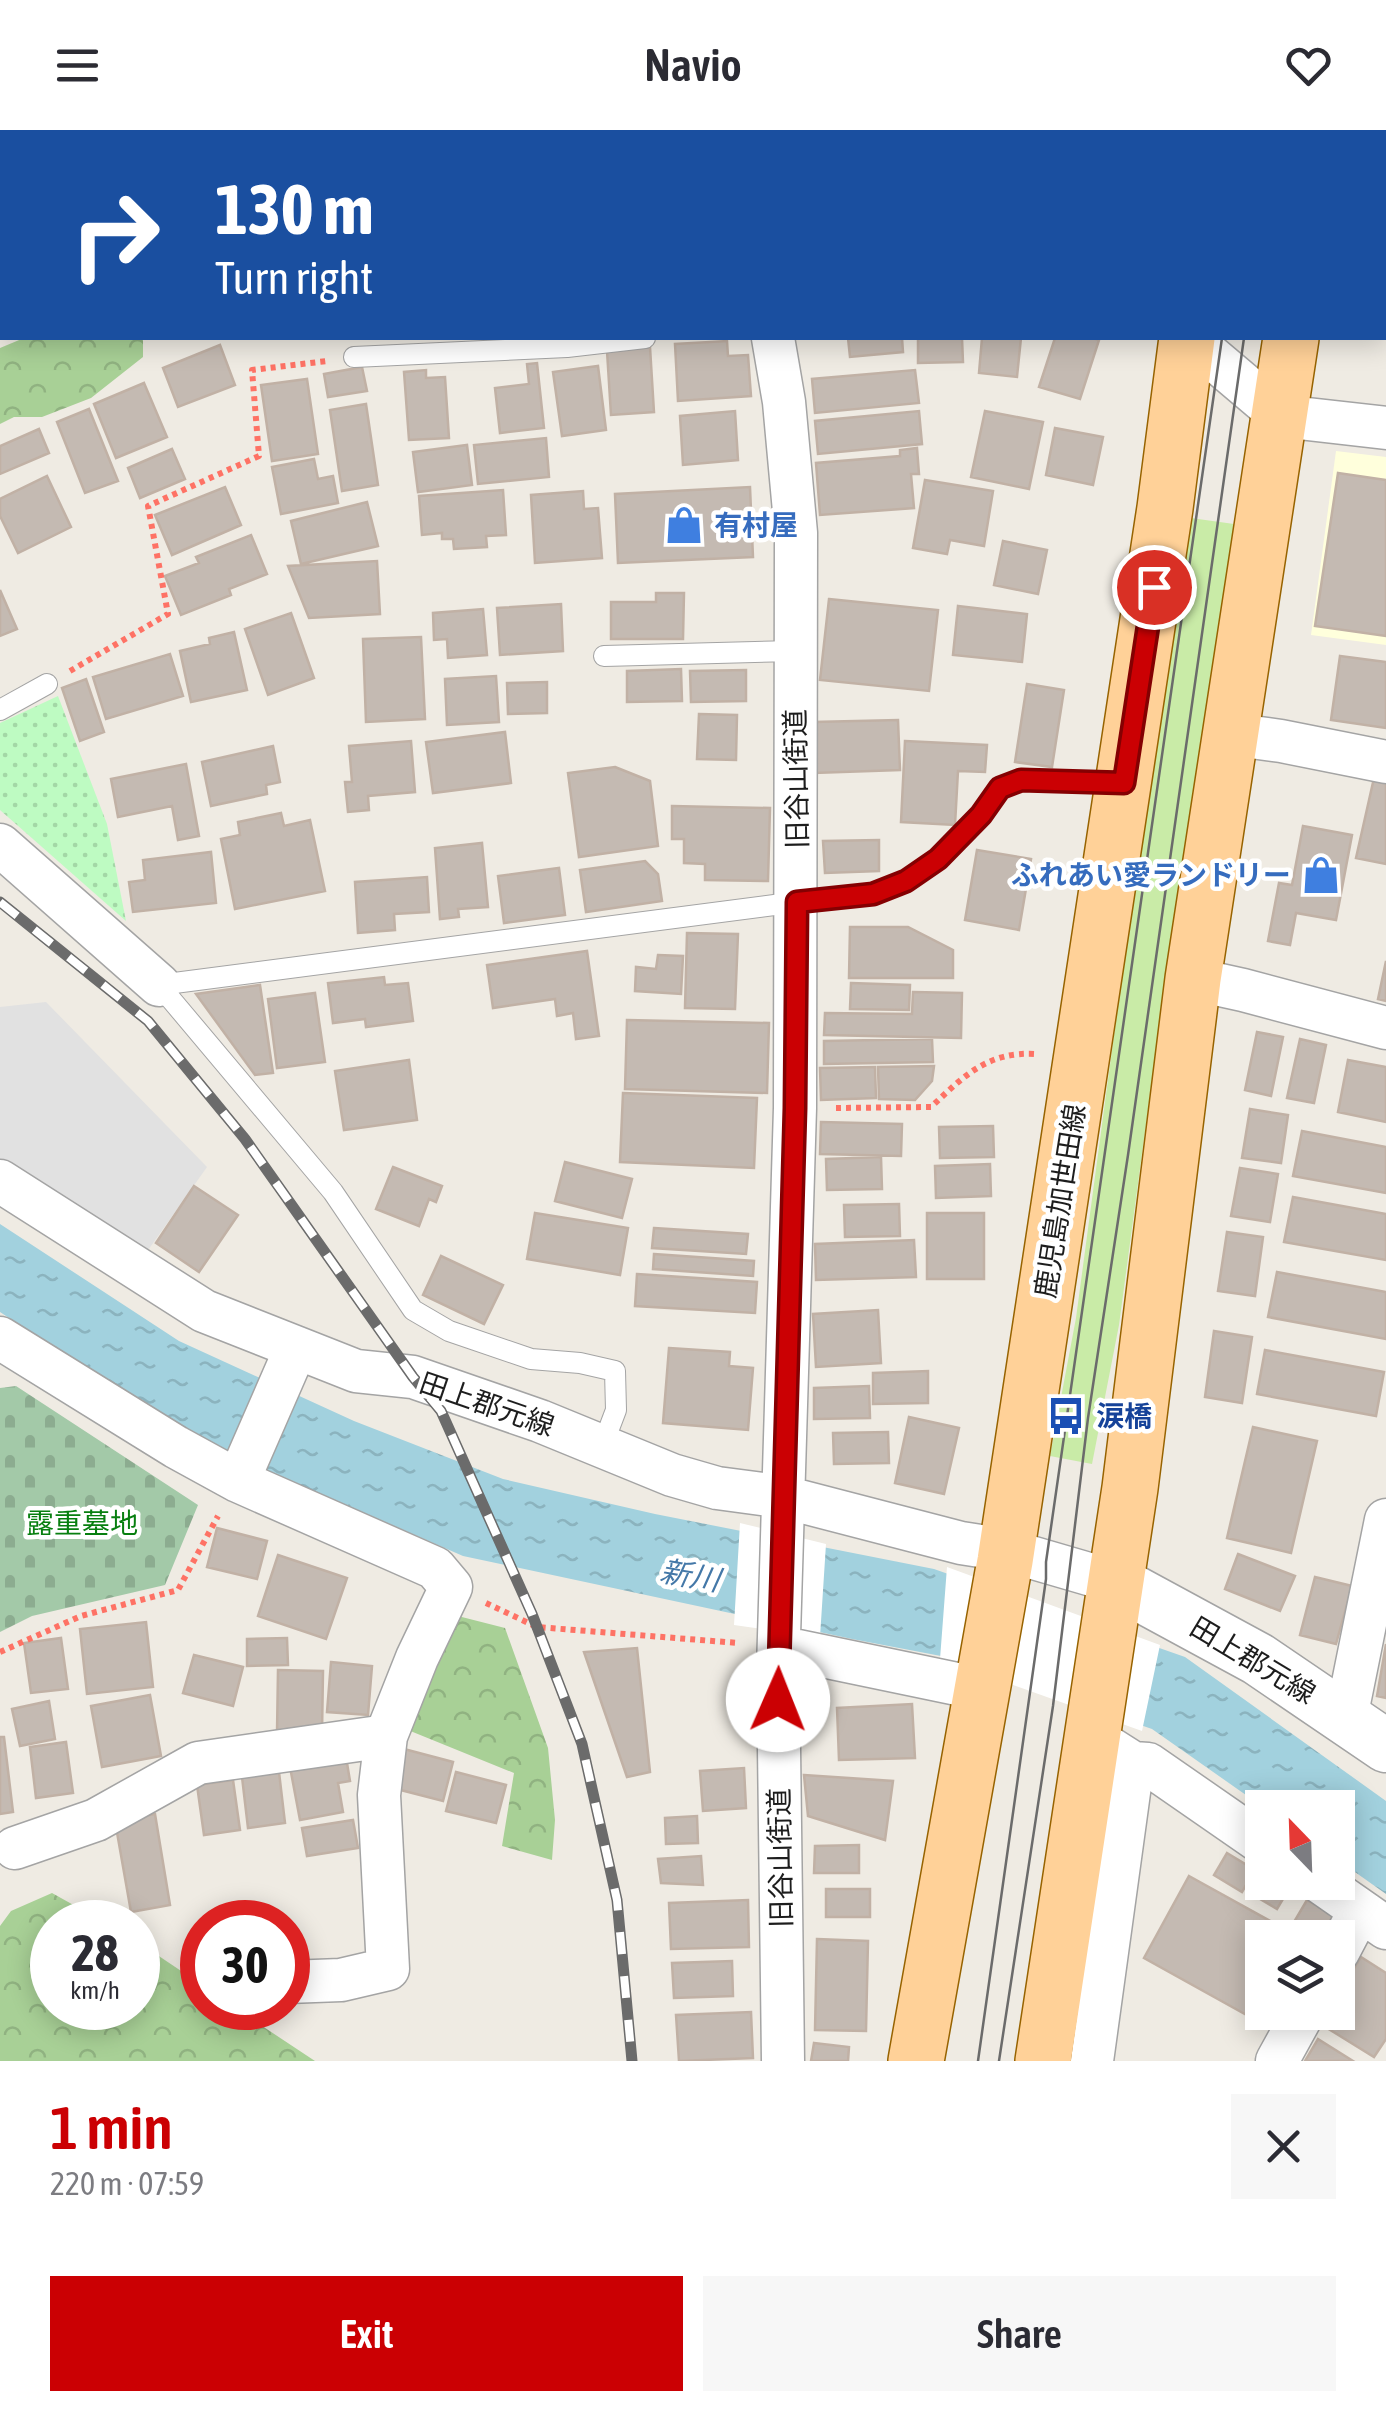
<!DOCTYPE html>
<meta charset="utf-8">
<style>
:root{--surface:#fff;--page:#f7f7f7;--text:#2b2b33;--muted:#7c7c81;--accent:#cb0003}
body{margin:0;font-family:"Asap Condensed","Noto Sans JP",sans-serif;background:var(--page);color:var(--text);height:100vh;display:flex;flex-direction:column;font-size:38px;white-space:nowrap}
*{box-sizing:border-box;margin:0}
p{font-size:32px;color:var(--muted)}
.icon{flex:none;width:55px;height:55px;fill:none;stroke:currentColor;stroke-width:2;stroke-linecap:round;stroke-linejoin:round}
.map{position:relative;height:1931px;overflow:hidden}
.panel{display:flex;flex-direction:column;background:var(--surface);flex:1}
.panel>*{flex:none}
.guide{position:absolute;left:0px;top:0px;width:1388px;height:210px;box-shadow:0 5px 25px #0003;background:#1a4fa0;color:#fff;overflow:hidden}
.needle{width:65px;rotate:337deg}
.tools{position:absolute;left:1245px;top:1660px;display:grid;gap:20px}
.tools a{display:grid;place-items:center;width:110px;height:110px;border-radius:0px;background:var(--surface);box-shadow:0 5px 25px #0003;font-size:50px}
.speed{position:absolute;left:30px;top:1770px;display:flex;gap:20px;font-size:50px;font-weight:700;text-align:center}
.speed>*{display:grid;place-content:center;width:130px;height:130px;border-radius:50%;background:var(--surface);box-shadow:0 5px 25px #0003;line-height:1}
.speed small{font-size:25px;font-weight:400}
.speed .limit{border:15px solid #d22;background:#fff;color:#111}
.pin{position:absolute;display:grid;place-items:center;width:85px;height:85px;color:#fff;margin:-42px;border:5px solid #fff;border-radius:50%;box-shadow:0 2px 10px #0007}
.me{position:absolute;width:110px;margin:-55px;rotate:1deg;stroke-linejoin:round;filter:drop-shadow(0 0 8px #0008)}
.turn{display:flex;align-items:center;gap:35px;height:210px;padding:0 50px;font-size:45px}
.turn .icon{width:130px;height:130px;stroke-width:2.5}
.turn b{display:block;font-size:70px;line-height:85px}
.round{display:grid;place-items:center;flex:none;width:105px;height:105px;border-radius:0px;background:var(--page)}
.summary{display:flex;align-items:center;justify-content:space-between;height:170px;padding:0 50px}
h1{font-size:60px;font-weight:600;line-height:75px;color:var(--accent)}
.cta{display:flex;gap:20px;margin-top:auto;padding:20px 50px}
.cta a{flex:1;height:115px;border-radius:0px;background:var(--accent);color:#fff;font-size:40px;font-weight:600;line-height:115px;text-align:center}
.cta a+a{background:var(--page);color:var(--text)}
header{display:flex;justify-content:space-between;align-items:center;height:130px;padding:0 50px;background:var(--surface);font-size:45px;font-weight:600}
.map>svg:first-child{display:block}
.education{fill:#ffffdc}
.grass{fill:#c9eba7}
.forest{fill:url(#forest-crowns)}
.cemetery{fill:url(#cemetery-stones)}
.park{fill:url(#park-dots)}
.parking{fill:#e1e1e1}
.water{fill:url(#water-ripples)}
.pier{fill:#fff}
.building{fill:#c4bab2;stroke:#c1b1a5;stroke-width:2.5}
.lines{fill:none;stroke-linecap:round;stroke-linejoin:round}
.service-casing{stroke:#a4a4a4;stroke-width:22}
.minor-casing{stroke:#a4a4a4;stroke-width:45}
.tertiary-casing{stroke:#a4a4a4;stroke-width:55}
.primary-casing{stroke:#976300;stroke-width:58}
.path{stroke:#fe7265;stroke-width:6;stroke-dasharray:5 5;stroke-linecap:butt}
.service{stroke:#fff;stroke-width:20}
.minor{stroke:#fff;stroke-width:42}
.tertiary{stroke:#fff;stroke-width:52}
.primary{stroke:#ffd198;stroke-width:55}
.tram{stroke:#6b6b6b;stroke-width:2.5}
.rail-casing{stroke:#6b6b6b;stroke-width:11}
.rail{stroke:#fff;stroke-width:8;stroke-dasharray:22;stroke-linecap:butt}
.route-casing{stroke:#840002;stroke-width:25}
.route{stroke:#cb0003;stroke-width:18}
.labels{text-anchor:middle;stroke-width:9;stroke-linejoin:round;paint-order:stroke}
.shop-label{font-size:28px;font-weight:bold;fill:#366cbe;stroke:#fff;text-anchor:start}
.street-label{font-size:28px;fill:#1d1d1d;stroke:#fff}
.transit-label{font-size:28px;font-weight:bold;fill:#164399;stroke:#fff;text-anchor:start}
.park-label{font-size:28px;fill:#087f10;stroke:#fff}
.water-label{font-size:30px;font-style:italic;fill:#4478a8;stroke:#fff}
</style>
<header><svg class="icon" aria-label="menu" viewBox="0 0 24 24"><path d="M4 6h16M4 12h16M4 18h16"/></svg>Navio<svg class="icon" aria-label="heart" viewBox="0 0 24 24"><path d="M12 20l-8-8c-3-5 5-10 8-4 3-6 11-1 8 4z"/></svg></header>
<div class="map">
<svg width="1386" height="1931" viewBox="0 0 1386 1931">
<defs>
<pattern id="forest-crowns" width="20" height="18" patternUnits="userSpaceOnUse" patternTransform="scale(2.5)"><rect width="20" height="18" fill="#a8d096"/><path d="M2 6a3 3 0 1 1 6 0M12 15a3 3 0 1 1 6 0" fill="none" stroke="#90b281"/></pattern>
<pattern id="cemetery-stones" width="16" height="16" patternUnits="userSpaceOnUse" patternTransform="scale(2.5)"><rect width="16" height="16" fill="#a3c9a8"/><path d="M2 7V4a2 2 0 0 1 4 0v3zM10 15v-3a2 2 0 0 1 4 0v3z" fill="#8cac90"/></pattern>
<pattern id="park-dots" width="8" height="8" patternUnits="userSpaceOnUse" patternTransform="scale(2.5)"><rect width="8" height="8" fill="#befbc2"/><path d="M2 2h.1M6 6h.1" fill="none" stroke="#a3d7a6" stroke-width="1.8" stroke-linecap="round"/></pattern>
<pattern id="water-ripples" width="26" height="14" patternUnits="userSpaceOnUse" patternTransform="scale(2.5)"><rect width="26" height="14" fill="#a2d1de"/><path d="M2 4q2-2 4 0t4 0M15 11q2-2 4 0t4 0" fill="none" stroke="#8bb3be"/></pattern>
</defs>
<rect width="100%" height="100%" fill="#efebe3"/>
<path class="education" d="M1336,321L1386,327V515L1311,505Z"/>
<path class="grass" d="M1191,388L1234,394L1174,785L1119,1195L1092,1334L1050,1326L1076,1188L1131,779Z"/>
<path class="forest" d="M24,208H143V227L91,268L42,287H14L0,294V218Z
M450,1484L505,1498L548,1618L555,1690L552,1730L502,1716L514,1643L403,1598Z
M52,1763L104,1792H52V1878H138V1812L202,1855V1878H235L315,1931H0V1796L11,1781Z"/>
<path class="cemetery" d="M16,1256L198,1375L165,1455L32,1486L0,1502V1258Z"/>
<path class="park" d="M58,566L107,694L126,791L0,680V593Z"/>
<path class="parking" d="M46,872L207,1037L141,1130L0,1039V877Z"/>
<path class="water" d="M0,1094L179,1211L354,1291L503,1349L655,1384L934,1439L1185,1527L1386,1671V1764L1338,1730V1678L1263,1677L1152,1599L941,1526L852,1509L463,1426L185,1305L0,1182Z"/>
<path class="pier" d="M740,1393L826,1414L820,1507L734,1495Z
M947,1437L1160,1515L1142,1601L940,1529Z"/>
<path class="building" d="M967,0H1028L1038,2H966Z
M848,208H902L903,222L850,227Z
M918,208H962L963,232L918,233Z
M982,208H1021L1017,247L979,243Z
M1055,208H1092L1099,210L1080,269L1039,257Z
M727,211L728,226L748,225L751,266L678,271L675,214Z
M220,215L235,255L178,277L163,238Z
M650,217L654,282L611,285L607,221Z
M537,233L544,298L500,303L495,258L529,254L527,234Z
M598,236L606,300L562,306L553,242Z
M362,237L367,261L328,267L324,244Z
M426,240V248L445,247L449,308L409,310L404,242Z
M915,240L919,273L815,283L812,249Z
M307,249L318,324L272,331L261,255Z
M144,253L167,307L116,328L94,274Z
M366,274L378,355L342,361L330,280Z
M89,279L118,351L85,363L57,292Z
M735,281L738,330L683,335L680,286Z
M919,281L922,314L818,324L815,291Z
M985,281L1043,292L1029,359L971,347Z
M1055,298L1103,307L1093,355L1046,345Z
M39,299L49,323L0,344V316Z
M546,308L549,347L478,354L474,315Z
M467,315L472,355L418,362L413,322Z
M917,318L919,344H911L914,378L820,385L816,333L900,326V320Z
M172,319L185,349L140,368L128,338Z
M314,329L318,349L333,346L338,373L281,384L272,337Z
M1338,343L1386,350V506L1315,496Z
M47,346L71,397L18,423L0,386V369Z
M925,350L993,361L984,416L950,410L947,424L913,418Z
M225,357L241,395L172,425L155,385Z
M750,357L753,427L618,433L615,364Z
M503,360L506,405L486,406L487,417L454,419L453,409H442V403L422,405L419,366Z
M583,361L584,379L598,378L602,428L535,433L531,365Z
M367,372L378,416L301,434L291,391Z
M251,405L267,444L229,459L231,465L181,485L165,446L199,433L196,427Z
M1003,411L1047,420L1038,464L994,455Z
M377,431L380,484L309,488L288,436Z
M0,460L17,499L0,506Z
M656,463H684L683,509H611V472H656Z
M829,469L938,480L929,561L820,550Z
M561,474L563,521L500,525L497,478Z
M958,476L1027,484L1022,532L953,525Z
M483,479L487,525L448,528L447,509L434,510L433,483Z
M291,483L314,548L268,565L245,499Z
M234,502L247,560L191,572L180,521L210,514L209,508Z
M421,507L425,589L366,592L363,509Z
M170,524L183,566L106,589L93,547Z
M1340,526L1386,532V598L1331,590Z
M681,539L682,571L627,572V541Z
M746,540V571L691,572L690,541Z
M496,546L499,592L447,595L445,549Z
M86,549L104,602L80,611L62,558Z
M547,552V583L508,584L507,553Z
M1027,554L1064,560L1052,637L1015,632Z
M699,584L737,585L736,630L697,629Z
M898,590L900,640L814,643L813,592Z
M505,602L511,653L433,663L426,612Z
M411,611L415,662L368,666L369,680L348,682L345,652H352L349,616Z
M905,611L987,615L985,642L958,641L955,695L901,692Z
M273,616L280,652L266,655L267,664L211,676L202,632Z
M186,634L199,706L178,710L172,676L118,687L111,649Z
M615,637L650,651L658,716L579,727L568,643Z
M1374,648L1386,650V734L1356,728Z
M672,676L770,678L768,751L705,750V734L684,733V709H672Z
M281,683L284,696L310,690L325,761L235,779L221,709L240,705L238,692Z
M1303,696L1352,705L1336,790L1296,783L1290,815L1268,811L1279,753L1292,755Z
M879,710V741L825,743L823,711Z
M482,713L488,777L458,779L459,787L440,789L435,718Z
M977,720L1031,729L1019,800L965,790Z
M211,722L216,773L133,782L129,752L145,750L143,730Z
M645,731L658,744L662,771L586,782L580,740Z
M559,738L565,785L504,793L498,746Z
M427,747L429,782L394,784L395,800L358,803L355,752Z
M850,797H908L953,820V848H849Z
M687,803L738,804L735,879L685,878Z
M587,821L599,906L576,909L573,883L557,886L555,869L493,878L487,835Z
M658,825L683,826L681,864L635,861L636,837L656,839Z
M1386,831V871L1378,869Z
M384,847L385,855L408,853L413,891L366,897L365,889L333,893L328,853Z
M851,853L910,855L909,880L850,879Z
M260,855L273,943L255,945L196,864Z
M913,862L962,863L961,908L824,905L825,883L912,884Z
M315,863L325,932L277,938L268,869Z
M627,890L769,893L767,963L625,959Z
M1257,902L1283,907L1271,966L1245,960Z
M932,909L933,932L824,934V911Z
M1300,909L1326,915L1314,973L1287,968Z
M409,930L417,990L344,1000L335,941Z
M1348,930L1386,937V992L1338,982Z
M934,936L932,951L915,970L879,969L878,937Z
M875,937L876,968L821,970L820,938Z
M623,963L757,968L754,1038L620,1032Z
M1250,979L1288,985L1281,1033L1242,1028Z
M821,992L902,994L901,1026L820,1024Z
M993,996L994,1027L940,1028L939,997Z
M1302,1001L1386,1017V1063L1293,1046Z
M881,1027L882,1059L827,1060L826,1029Z
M565,1032L632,1049L622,1088L555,1071Z
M990,1034L991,1066L936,1068L935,1036Z
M393,1037L442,1056L436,1072L429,1069L419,1096L376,1079Z
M1240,1038L1278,1044L1270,1092L1231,1086Z
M194,1056L238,1085L199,1142L156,1113Z
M1293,1067L1386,1084V1130L1284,1112Z
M899,1074L900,1106L845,1107L844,1075Z
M535,1083L628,1098L620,1145L527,1129Z
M927,1083H984V1149H927Z
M654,1098L748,1104L746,1124L652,1118Z
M1227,1102L1263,1107L1255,1166L1218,1161Z
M914,1110L916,1147L816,1150L815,1114Z
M654,1124L754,1131L753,1146L653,1139Z
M441,1126L503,1155L484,1194L423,1165Z
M1277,1142L1386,1162V1209L1268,1187Z
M637,1144L757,1152L755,1183L635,1176Z
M878,1180L881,1233L816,1237L813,1184Z
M1214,1201L1252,1207L1242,1273L1205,1267Z
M669,1218L730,1222L729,1236L753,1238L748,1300L663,1293Z
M1265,1220L1384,1242L1376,1286L1257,1264Z
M928,1241V1273L873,1274V1243Z
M869,1256L870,1288L814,1289V1258Z
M909,1287L959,1298L944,1364L895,1353Z
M1253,1297L1317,1311L1291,1423L1227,1408Z
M888,1302L889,1333L834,1334L833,1303Z
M217,1398L267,1411L257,1449L207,1437Z
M1238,1424L1295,1446L1280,1481L1225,1459Z
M278,1425L347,1448L326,1509L258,1486Z
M1315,1447L1352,1456L1336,1514L1300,1505Z
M146,1492L153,1557L87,1564L80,1499Z
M61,1508L68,1559L31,1563L24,1513Z
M287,1508L288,1535L247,1536V1509Z
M1386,1514V1568L1377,1566Z
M637,1518L650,1642L627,1647L584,1522Z
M194,1525L243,1537L233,1576L183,1563Z
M331,1532L372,1536L368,1585L327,1582Z
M278,1540L323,1541L322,1604L277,1603Z
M150,1565L161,1626L102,1637L91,1576Z
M49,1571L55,1609L20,1616L12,1579Z
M912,1574L915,1628L839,1630L837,1578Z
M0,1607H4L13,1682L0,1684Z
M66,1612L73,1663L36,1668L30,1617Z
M404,1619L453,1632L443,1671L393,1658Z
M346,1627L350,1651L338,1653L343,1682L300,1690L290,1637Z
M744,1638L746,1678L703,1681L700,1641Z
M279,1642L285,1693L248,1698L242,1647Z
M456,1642L506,1655L496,1693L446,1681Z
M804,1645L893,1651L885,1710L808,1686Z
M233,1650L240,1700L204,1705L197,1655Z
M155,1684L170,1775L131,1782L115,1691Z
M697,1686L698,1713L666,1714L665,1688Z
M353,1690L358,1718L307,1726L302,1698Z
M859,1715V1743H814L815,1716Z
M1227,1723L1255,1740L1242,1762L1214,1745Z
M701,1726L703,1755L661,1753L658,1729Z
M1262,1741V1752H1283L1290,1757L1277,1779L1250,1763Z
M1189,1746L1301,1808H1262V1882H1290L1279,1903L1144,1828Z
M826,1759H870V1787H826Z
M748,1770L749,1817L671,1819L669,1773Z
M1307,1770L1335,1786L1322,1808L1294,1792Z
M817,1809L868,1811L866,1901L815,1900Z
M1361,1827L1386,1843V1909L1374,1927L1319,1893L1326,1882H1338V1864Z
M732,1831L733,1866L674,1868L672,1833Z
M751,1882L753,1928L679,1931L676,1885Z
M1318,1909L1353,1931H1305Z
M814,1913L849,1917L848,1931H811Z"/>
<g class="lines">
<g class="service-casing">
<path id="service" d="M919,2V0
M354,227L567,217L645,208
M604,526L795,521
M0,580L47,554
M159,855L797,772L873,764L906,751L939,729L981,685L1000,658L1021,650L1122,653
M159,855L333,1062L413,1180L449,1201L531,1229L580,1233L615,1241L616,1280L602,1317"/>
</g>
<g class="minor-casing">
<path id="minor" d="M720,0L721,2
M773,208L784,272L796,403L795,978L778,1539L783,1931
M1189,208L1281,286L1386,298
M1229,604L1281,611L1386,632
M0,715L159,855
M1193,849L1243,860L1386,898
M0,1051L204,1181L356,1241L413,1247L540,1291L672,1345L717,1358L784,1367L961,1413L1006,1420L1116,1452
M0,1208L176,1317L238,1351L435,1438L451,1457L417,1528L386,1606L379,1665L388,1839L341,1850L288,1852
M238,1351L296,1218
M779,1517L981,1559
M1346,1588L1386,1390
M1111,1619L1133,1633L1148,1634L1262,1713
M15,1718L96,1690L198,1633L386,1606
M1320,1752L1386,1798
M1338,1822L1360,1780
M1092,1931L1133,1633
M1277,1931L1304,1882"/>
</g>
<g class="tertiary-casing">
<path id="tertiary" d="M1116,1452L1258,1529L1386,1616"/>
</g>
<g class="primary-casing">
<path id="primary" d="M1217,2L1218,0
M1317,2V0
M916,1931L1005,1431L1165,378L1187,208
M1043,1931L1130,1358L1193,849L1291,208"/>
</g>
<path class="path" d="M70,541L168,484L148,376L259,326L252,240L327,231
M836,978L931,977C964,946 988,921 1036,924
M486,1473L537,1497L738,1513
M0,1522L81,1486L178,1460L218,1386"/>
<use href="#service" class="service"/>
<use href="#minor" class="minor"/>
<use href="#tertiary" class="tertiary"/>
<use href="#primary" class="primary"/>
<path class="tram" d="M1251,2L1252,0
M1274,2V0
M978,1931L1046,1449V1432C1106,1024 1164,616 1222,208
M999,1931L1053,1576L1088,1288L1128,1025L1244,208"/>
<g class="rail-casing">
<path id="rail" d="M0,772L148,891L245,1009L413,1247L441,1281L532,1484L582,1614L617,1770L632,1931"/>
</g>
<use href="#rail" class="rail"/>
</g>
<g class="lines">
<g class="route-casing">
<path id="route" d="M778,1570L795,978L797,772L873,764L906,751L938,729L981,685L1000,658L1021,650L1124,653L1154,457"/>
</g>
<use href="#route" class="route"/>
</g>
<defs>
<g id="shop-bare" transform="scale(3)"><path d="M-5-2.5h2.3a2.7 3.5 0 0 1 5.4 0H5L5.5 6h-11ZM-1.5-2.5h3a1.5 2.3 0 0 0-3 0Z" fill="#3f7fe0" stroke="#fff" stroke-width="2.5" paint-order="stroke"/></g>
<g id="bus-bare" transform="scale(3)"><path d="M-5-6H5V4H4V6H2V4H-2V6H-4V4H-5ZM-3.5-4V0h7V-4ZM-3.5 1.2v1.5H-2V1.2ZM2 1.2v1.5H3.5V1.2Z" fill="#1a4fb4" stroke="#fff" stroke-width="2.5" paint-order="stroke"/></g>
</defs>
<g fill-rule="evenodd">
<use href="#shop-bare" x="684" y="395"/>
<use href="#shop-bare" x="1321" y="745"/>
<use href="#bus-bare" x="1066" y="1286"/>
</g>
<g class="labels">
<g class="shop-label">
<text x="714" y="405">有村屋</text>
<text x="1291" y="755" text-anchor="end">ふれあい愛ランドリー</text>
</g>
<g class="street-label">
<text transform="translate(796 649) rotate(-91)" y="10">旧谷山街道</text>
<text transform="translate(1060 1071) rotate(-81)" y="10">鹿児島加世田線</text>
<text transform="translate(487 1274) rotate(19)" y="10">田上郡元線</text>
<text transform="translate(1253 1530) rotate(31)" y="10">田上郡元線</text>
<text transform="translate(780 1728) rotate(-91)" y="10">旧谷山街道</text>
</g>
<g class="transit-label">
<text x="1096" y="1296">涙橋</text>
</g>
<g class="park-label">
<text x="82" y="1403">露重墓地</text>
</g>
<g class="water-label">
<text transform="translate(690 1446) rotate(10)" y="10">新川</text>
</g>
</g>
</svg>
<div class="tools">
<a><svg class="needle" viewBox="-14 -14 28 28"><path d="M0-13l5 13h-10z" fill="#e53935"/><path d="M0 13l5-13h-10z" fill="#7c7c81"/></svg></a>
<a><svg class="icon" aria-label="layers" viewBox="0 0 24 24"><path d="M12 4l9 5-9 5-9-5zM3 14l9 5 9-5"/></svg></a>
</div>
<div class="speed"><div>28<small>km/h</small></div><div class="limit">30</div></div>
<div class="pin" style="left:1154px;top:457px;background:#d93025"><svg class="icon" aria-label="arrive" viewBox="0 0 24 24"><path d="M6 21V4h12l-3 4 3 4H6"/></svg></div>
<svg class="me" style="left:778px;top:1570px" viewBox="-20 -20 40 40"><circle r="19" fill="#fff"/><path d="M0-13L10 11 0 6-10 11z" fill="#cb0003"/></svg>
<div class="guide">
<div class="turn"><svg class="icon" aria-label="right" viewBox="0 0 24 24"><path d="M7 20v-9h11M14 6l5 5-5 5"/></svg><div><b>130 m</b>Turn right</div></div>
</div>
</div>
<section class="panel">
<div class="summary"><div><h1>1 min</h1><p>220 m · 07:59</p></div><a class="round"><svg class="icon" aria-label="close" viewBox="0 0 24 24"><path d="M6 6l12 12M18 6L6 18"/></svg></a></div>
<div class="cta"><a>Exit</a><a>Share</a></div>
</section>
